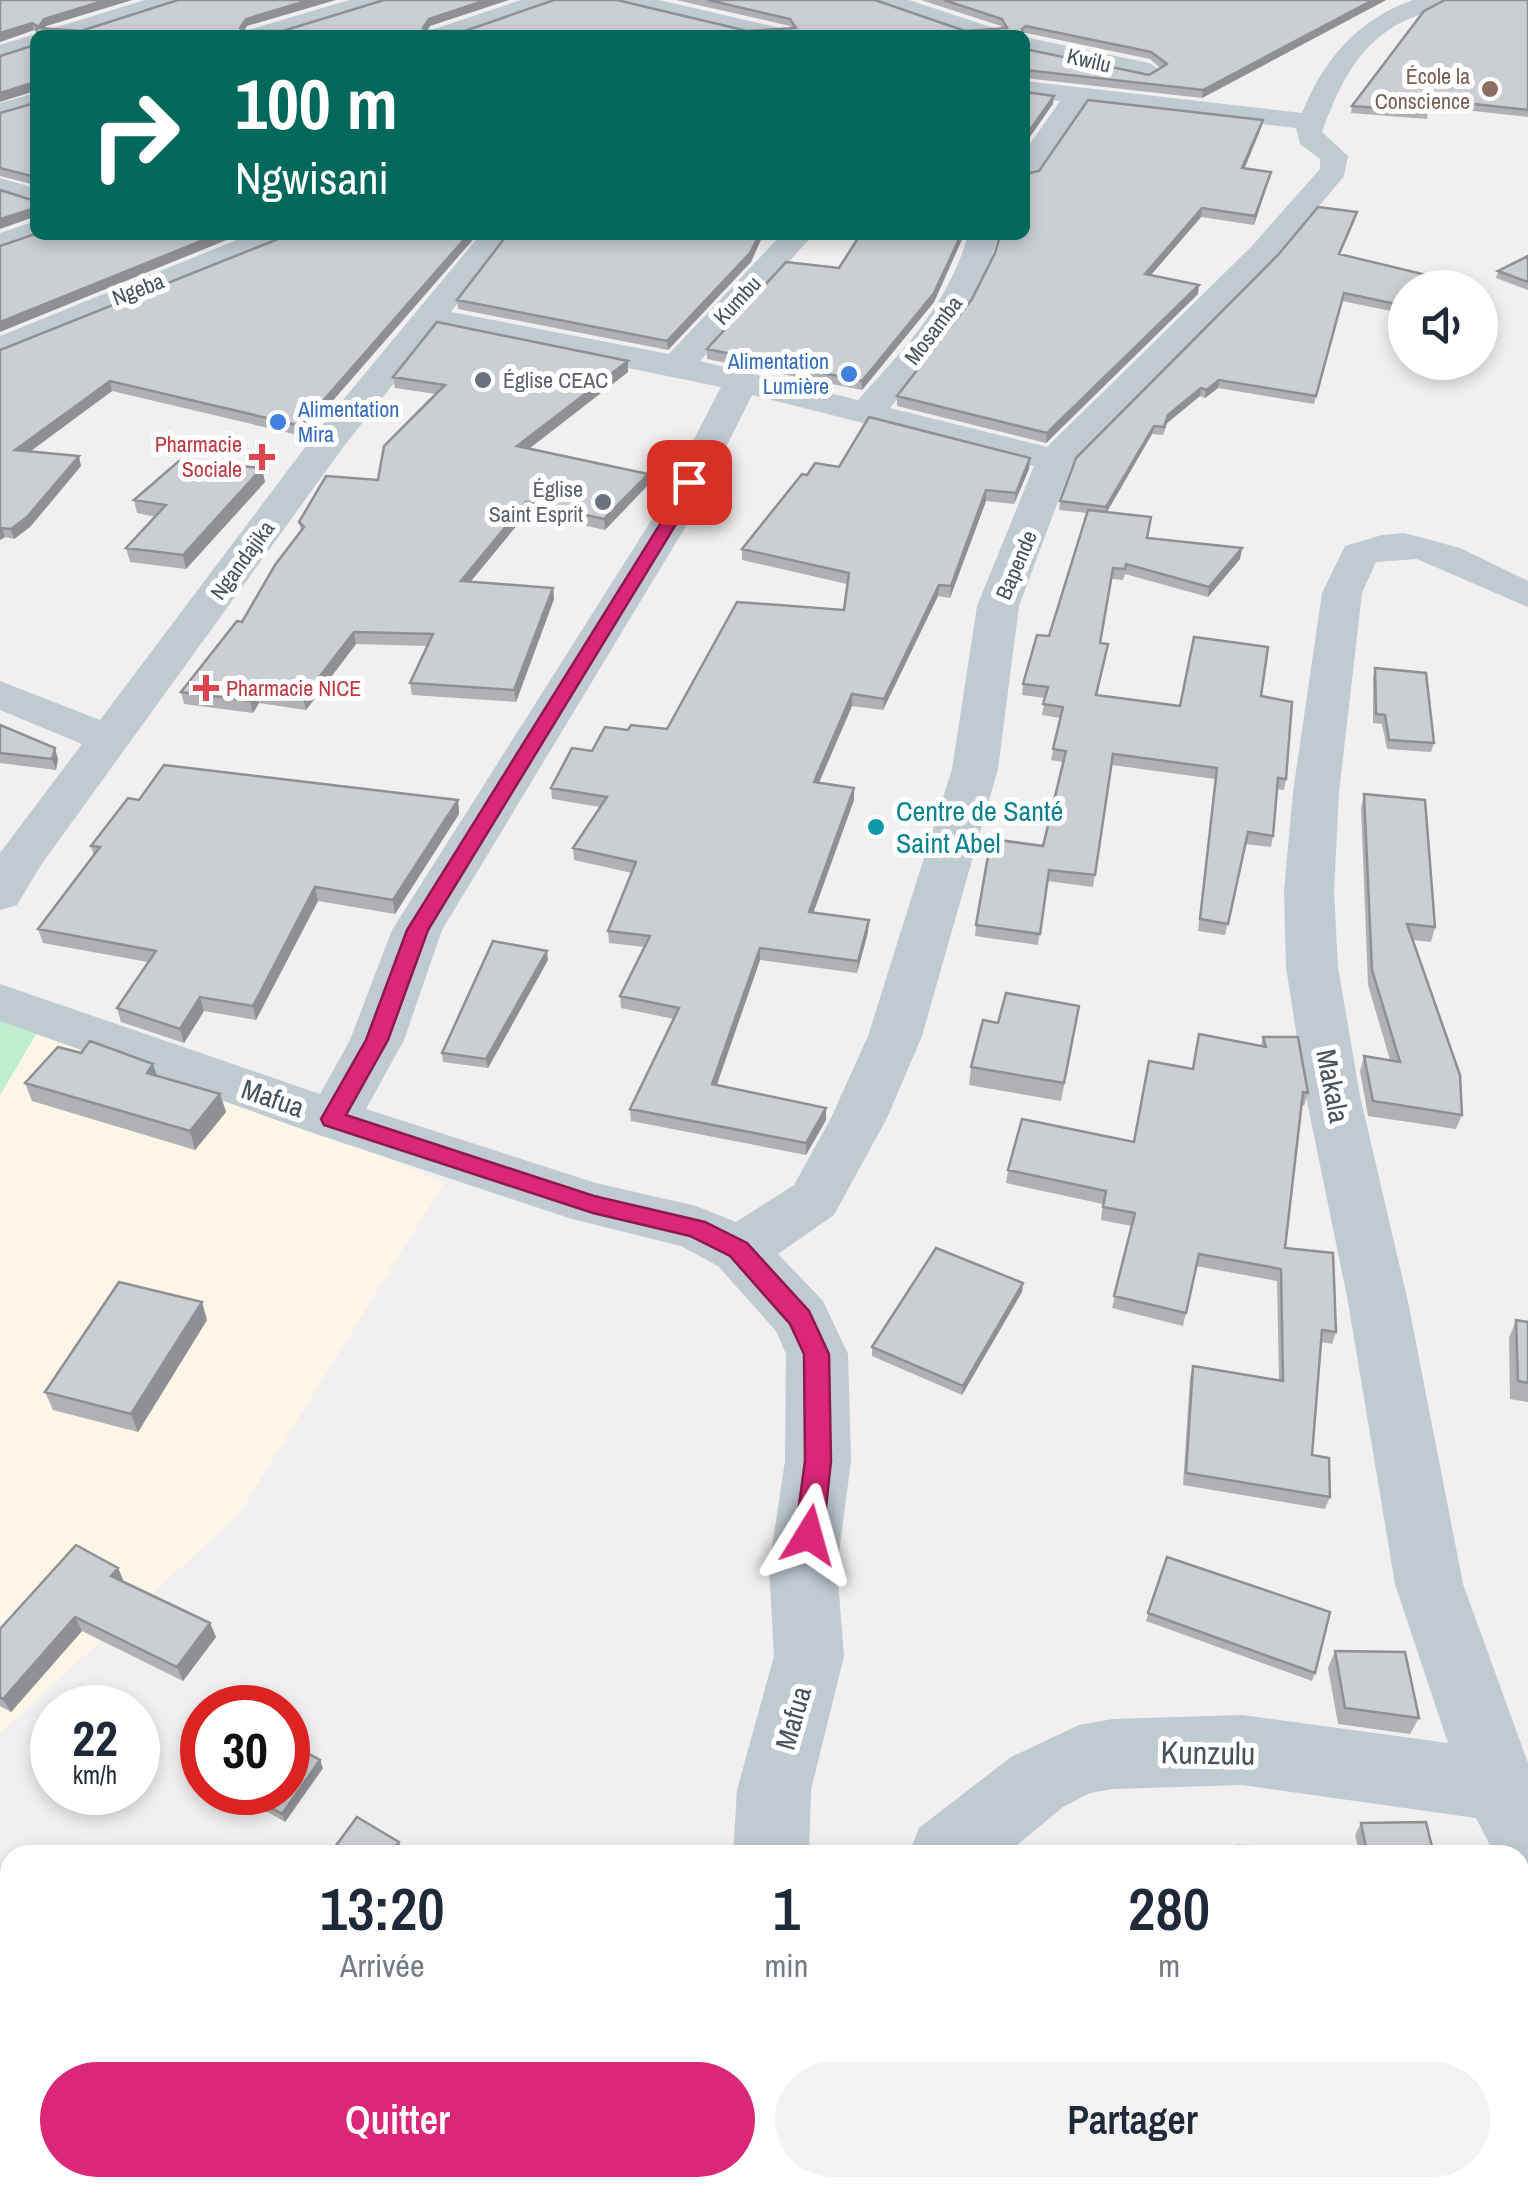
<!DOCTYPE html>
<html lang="fr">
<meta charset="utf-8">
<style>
:root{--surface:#fff;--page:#f2f2f3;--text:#1f2937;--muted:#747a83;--accent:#db2777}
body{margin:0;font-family:"Archivo Narrow",sans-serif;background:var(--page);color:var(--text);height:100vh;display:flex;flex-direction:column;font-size:38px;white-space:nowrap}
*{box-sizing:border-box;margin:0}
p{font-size:32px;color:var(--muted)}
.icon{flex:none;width:55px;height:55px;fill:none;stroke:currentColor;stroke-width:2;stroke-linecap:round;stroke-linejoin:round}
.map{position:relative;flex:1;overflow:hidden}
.drawer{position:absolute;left:0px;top:1845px;width:1530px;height:352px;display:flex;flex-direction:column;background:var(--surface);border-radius:30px 30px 0 0;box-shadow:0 5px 15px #0003}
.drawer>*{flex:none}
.hud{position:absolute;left:30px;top:30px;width:1000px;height:210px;border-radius:15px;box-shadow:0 5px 15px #0003;background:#00695c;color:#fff;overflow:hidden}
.tools{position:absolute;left:1388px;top:270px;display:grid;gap:20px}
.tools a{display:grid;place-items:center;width:110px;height:110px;border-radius:50%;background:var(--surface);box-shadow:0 5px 15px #0003;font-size:50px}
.speed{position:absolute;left:30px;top:1685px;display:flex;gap:20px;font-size:50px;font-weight:700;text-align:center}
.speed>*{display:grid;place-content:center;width:130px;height:130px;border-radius:50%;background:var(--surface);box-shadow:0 5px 15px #0003;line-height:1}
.speed small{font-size:25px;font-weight:400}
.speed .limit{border:15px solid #d22;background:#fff;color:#111}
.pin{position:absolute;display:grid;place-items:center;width:85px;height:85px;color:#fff;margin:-42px;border-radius:20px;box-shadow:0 5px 15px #0006}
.me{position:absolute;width:110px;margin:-55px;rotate:8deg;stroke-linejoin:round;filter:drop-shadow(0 0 8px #0008)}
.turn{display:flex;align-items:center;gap:35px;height:210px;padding:0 40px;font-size:45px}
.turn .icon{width:130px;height:130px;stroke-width:2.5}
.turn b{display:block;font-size:70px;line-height:85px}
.eta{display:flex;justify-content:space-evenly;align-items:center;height:170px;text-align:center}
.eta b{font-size:60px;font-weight:600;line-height:70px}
.button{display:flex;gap:20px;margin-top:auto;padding:20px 40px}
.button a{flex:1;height:115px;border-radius:60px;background:var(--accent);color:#fff;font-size:40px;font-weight:600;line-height:115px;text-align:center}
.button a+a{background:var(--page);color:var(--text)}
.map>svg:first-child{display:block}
.commercial{fill:#fcf5e8}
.green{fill:#bdeecd}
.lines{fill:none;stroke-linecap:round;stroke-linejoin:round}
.minor{fill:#bfcad1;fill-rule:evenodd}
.wall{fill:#afb1b5}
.shaded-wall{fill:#8e9094}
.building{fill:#cbced3;stroke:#8e9094;stroke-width:2.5}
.route{fill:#db2777;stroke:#8e194d;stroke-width:2.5}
.education-dot{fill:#8d6e63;stroke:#fff;stroke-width:4}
.shop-dot{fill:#3f7fe0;stroke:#fff;stroke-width:4}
.worship-dot{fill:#6b7280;stroke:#fff;stroke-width:4}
.health-dot{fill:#e0444e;stroke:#fff;stroke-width:4}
.culture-dot{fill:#0f9aa8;stroke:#fff;stroke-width:4}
.labels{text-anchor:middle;stroke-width:10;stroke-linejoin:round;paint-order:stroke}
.far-street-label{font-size:22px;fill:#47535c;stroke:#fff}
.far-education-label{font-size:22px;fill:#785e54;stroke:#fff;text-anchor:end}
.far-shop-label{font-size:22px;fill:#366cbe;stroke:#fff;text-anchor:end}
.far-worship-label{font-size:22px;fill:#5b616d;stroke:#fff;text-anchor:start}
.far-health-label{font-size:22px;fill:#be3a42;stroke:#fff;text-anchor:end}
.culture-label{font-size:28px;fill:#0d838f;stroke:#fff;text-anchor:start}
.street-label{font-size:28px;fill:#47535c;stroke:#fff}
.near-street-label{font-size:32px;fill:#47535c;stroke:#fff}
</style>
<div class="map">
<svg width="1528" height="2196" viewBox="0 0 1528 2196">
<rect width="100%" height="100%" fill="#f1efef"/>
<path class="commercial" d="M42,1024L295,1117L444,1183L239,1514L0,1733V1095Z"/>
<path class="green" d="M0,1006L42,1024L0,1095Z
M0,2067L10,2076V2188H136L146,2196H0Z"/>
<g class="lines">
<path class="minor" d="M145,0H182L178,5L82,35H44L47,30Z
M349,0H387L383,5L283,35H245L248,30Z
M521,0H557L553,5L465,35H428L431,30Z
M616,0H659L789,30L792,35H748L620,5Z
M873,0H909L1000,30L1003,35H966L877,5Z
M1413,0H1448C1437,12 1414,15 1398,24C1356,48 1338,88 1322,132L1348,156L1344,176L1274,260L1072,464L1019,606L998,769L922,1036L887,1118L834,1215L778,1254L823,1301L848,1354L851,1461L837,1568L844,1656L811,1790L809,1855H733L737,1790L774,1656L769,1568L785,1461L786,1354L776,1331L718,1266L681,1246L572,1219L313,1133L0,1021V984L320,1094L350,1040L392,930L651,521L721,387L437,329L344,446L41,865L17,905L0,910V853L82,744L0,710V681L100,720L318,430L480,235H511L451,312L669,354L781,235H813L700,361L858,400C904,349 949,303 968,235H998C981,305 935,355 890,408L1047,447L1252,246L1320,169V159L1300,144L1296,128L1085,104L1035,177L1025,180V151L1060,101L1025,97V81L1302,113C1323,60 1358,19 1413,0ZM752,395L1034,466L977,606L952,769L868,1036L831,1118L794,1185L736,1222L696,1206L596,1183L366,1109L404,1040L442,930L689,521Z
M35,34V50L0,61V45Z
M1025,37L1149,63L1162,71L1149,79L1025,53Z
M35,93V109L0,119V103Z
M0,178L35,188V207L0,196Z
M35,221V235L46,236L0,253V233Z
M249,235H292L288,241L0,358V336Z
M1404,533L1460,548L1528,581V607L1417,559L1376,562L1362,593L1339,792L1334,891L1338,967L1360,1096L1408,1302L1463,1584L1528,1763V1878L1520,1875V1855H1495L1476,1818L1242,1785L1113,1789L1090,1793L1063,1807L1005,1855H908L919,1828L1011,1757L1079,1725L1113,1719L1242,1715L1448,1743L1395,1584L1348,1302L1306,1096L1286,967L1284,891L1293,792L1322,593L1345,546L1382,535Z
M599,2188H691L688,2196H596Z
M898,2188H985L988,2196H901Z"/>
</g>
<path class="wall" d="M0,0H132L46,26L45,28L81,31L247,26L244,31H283L430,26L427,31H747L791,28L790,26L676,0H875L965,31L1002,28L1001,26L921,0H1386L1202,98L1025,78V49L1149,75L1160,68L1150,59L1026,33L37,32L34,30L0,42Z
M1528,0V117L1447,108L1446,111L1428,110L1427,119L1351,113L1352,106Z
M35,103V185L0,176V113Z
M1263,120L1261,128L1244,169L1271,172L1254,225L1201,217L1151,275L1198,294L1046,443L897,406V396L972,299L995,253Z
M1355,220L1340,254L1405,288V314L1342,301L1314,404L1218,388L1205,398L1200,396L1167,423L1163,435L1152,434L1107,512L1147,538L1242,548L1240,559L1208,597L1125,574L1123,580L1112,579L1100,643L1108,644L1097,695L1180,706L1261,696L1286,779L1284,790L1277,789L1273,836L1271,847L1245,844L1225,935L1198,931L1215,779L1112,765L1093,887L1047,881L1038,945L975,936L976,925L1043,846L1063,762L1051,760L1060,718L1042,715L1045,698L1022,695L1023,684L1049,636L1087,513L1059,510L1060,501Z
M288,235H477L302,436L112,391L30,452L81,466L30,527L14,539L5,537L0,540V350Z
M507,235H763L751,262L668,350L458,309L457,300Z
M860,235H964L934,302L862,390L707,359V349L839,268Z
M1528,256V290L1496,278L1498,271Z
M628,361V372L529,449L648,485L605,530L527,513L471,581L553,588L554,599L516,702L412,695L410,683L428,646L356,644L306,710L259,703L253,713L184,704L181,692L242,622L301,531L299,522L378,480L436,394L395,388L393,377Z
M1030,458L1029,469L1014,504L986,501L950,598L938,596L883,710L852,706L819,783L854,788V800L813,913L868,932L857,973L760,960L717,1084L826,1120L806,1155L631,1121L630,1109L674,1019L621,1008L620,996L645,947L609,943L608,931L632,873L574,860L573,848L600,807L552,799L551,788L592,751L628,730L667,729L844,610L847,584L742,560V549L807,475L839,467Z
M265,482L186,569L130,562L126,548L156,517L137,513L134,500Z
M1375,668L1434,743L1431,752L1387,749L1382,724L1373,723V677Z
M0,725L58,759L56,770L0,763Z
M1364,794L1435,927L1431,942L1413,940L1462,1115L1456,1129L1368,1116L1360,1071L1364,1056L1390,1060L1368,985L1361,808Z
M139,800H458L459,814L395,914L318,901L256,1020L204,1011L184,1043L121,1022L117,1008L148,962L43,943L38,929L94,856L91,846Z
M548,960L488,1068L443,1062L442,1053Z
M998,1023L1076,1024L1061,1101L969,1085L971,1067Z
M1263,1037L1308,1093L1304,1106L1302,1105L1285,1248L1336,1332L1332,1344L1321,1342L1312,1455L1330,1497L1325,1509L1183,1485L1190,1378L1193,1366L1279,1380L1277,1281L1196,1266L1183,1326L1112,1308L1132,1226L1101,1220L1103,1204L1006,1183L1008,1170L1134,1142L1193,1069L1261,1046Z
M157,1076L220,1094L226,1112L195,1150L32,1101L25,1083Z
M1023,1283L1022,1292L962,1395L872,1356V1347Z
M207,1320L138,1432L53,1410L45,1392Z
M1516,1320L1528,1322V1402L1510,1399L1509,1338Z
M1167,1557L1315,1673L1312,1681L1146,1621Z
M118,1568L124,1582L210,1623L216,1637L183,1681L82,1631L11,1712L0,1706V1629Z
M1335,1651L1419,1718L1410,1734L1338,1724L1328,1668Z
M323,1768L285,1822L247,1800L244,1792Z
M1361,1823L1434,1855H1235L1238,1846L1358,1848L1355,1835Z
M1528,1999V2196H1456L1453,2188H1520Z
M1160,2188H1265L1269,2196H1165Z"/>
<path class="shaded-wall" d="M106,0H132L46,26L40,35L38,28L44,19Z
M309,0H336L247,26L241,35L240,28L246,19Z
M486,0H509L430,26L424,35L423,28L429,19Z
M1373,0H1386L1202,98L1203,90Z
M32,23L34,30L0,42V33Z
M35,82V91L0,102V93Z
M1054,96L1053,104L1025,144V137Z
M1263,120L1261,128L1241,177L1242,168Z
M1271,172L1269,180L1254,225L1255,216Z
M1202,208L1201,217L1144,283L1145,274Z
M32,209L34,217L0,229V219Z
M216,235H239L0,332V322Z
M468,235H477L302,436L301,426Z
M759,235H763L751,262L668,350L667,341Z
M961,235H964L934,302L862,390V381Z
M1199,285L1198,294L1046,443L1047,433Z
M628,361V372L518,457L517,446Z
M1219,380L1218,388L1205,398L1206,390Z
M110,381L112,391L18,460L15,450Z
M1201,388L1200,396L1167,423L1163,435L1168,415Z
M1154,426L1152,434L1105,515L1106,507Z
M79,456L81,466L30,527L14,539L11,529Z
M1030,458L1029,469L1014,504L1016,493Z
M262,468L265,482L186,569L183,555Z
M648,474V485L605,530L604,519Z
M986,490V501L950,598L951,586Z
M526,502L527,513L462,592L461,581Z
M2,527L5,537L0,540V528Z
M1242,548L1240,559L1208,597L1209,587Z
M939,585L938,596L883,710L884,699Z
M553,588L554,599L516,702L514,690Z
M354,632L356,644L306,710L303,698Z
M257,691L259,703L253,713L250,701Z
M852,694V706L814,794V782Z
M55,748L58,759L56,770L52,759Z
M854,788V800L809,925V912Z
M458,800L459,814L395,914L393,900Z
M315,887L318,901L256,1020L253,1006Z
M869,920L868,932L857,973L858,961Z
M760,948V960L713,1096L712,1084Z
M547,951L548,960L488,1068L486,1059Z
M200,997L204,1011L184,1043L180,1029Z
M153,1064L159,1082L147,1073Z
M220,1094L226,1112L195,1150L190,1131Z
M826,1108V1120L806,1155V1143Z
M1023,1283L1022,1292L962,1395L963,1386Z
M202,1302L207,1320L138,1432L131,1414Z
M118,1568L124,1582L111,1576Z
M75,1617L82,1631L11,1712L3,1699Z
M210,1623L216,1637L183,1681L177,1667Z
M320,1760L323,1768L285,1822L282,1814Z
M399,1842L401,1850L397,1855H389Z"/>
<path class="building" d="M0,0H106L44,19L38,28L81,31L178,0H309L246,19L240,28L244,31H283L384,0H486L429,19L423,28L427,31H465L554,0H617L747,31L796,28L790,19L708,0H875L965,31L1007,28L1002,19L944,0H1373L1203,90L1025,70V49L1149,75L1167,64L1151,52L1026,26L1022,29L1023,35H37V26L32,23L0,33Z
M1445,0H1528V110L1447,101L1448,104L1428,103V112L1352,106L1424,11Z
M35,45V82L0,93V56Z
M1025,92L1054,96L1025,137Z
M1088,100L1263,120L1242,168L1271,172L1255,216L1202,208L1145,274L1199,285L1047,433L897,396L972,299L995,253L1000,235H1025V174L1039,171Z
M35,103V177L0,168V113Z
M0,190L35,201V211L32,209L0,219Z
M1318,207L1357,212L1339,254L1451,281L1449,288H1405V306L1344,293L1316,396L1219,380L1206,390L1201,388L1168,415L1164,427L1154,426L1106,507L1060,501L1076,458L1278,255Z
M35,234V235H216L0,322V246Z
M288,235H468L301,426L110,381L15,450L79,456L27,517L11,529L0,528V350Z
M507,235H759L750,253L667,341L457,300Z
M860,235H961L934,293L862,381L707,349L786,262L839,268Z
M1528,256V282L1498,271Z
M437,322L628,361L517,446L648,474L604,519L526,502L461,581L553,588L514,690L410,683L433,634L354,632L303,698L257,691L250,701L181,692L237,621L242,622L275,565L304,527L299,522L326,476L378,480L384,446L445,385L393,377Z
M869,417L1030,458L1016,493L986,490L951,586L939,585L884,699L852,694L814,782L854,788L809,912L869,920L858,961L760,948L712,1084L826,1108L806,1143L630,1109L679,1008L620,996L650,936L608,931L636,862L573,848L607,797L551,788L572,748L592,751L605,727L628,730L631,725L667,729L737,602L844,610L849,573L742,549L802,474L807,475L815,463L839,467Z
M179,461L262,468L183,555L126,548L166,505L134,500Z
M1088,510L1151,517L1147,538L1242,548L1209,587L1126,564L1125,569L1113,568L1100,643L1108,644L1096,695L1180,706L1194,637L1268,647L1261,696L1292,702L1286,779L1278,778L1273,836L1248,832L1228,924L1200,919L1217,768L1113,754L1095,875L1049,870L1040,934L976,925L991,839L1043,846L1066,751L1053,749L1063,707L1043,704L1048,687L1023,684L1037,635L1049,636Z
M1375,668L1426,673L1434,743L1389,740L1385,715L1376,714Z
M0,725L55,748L52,759L0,753Z
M164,765L458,800L393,900L315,887L253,1006L200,997L180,1029L117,1008L156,951L38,929L100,847L91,846L128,798L139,800Z
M1364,794L1425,800L1435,927L1407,924L1460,1075L1462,1115L1373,1101L1364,1056L1400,1062L1372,970Z
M493,941L547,951L486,1059L442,1053Z
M1006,993L1079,1006L1064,1083L971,1067L983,1020L998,1023Z
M1199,1034L1266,1047L1263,1037H1298L1308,1093L1303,1092L1285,1248L1333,1253L1336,1332L1322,1330L1312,1455L1329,1458L1330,1497L1186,1473L1193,1366L1283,1381L1281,1269L1199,1254L1186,1313L1114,1296L1135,1213L1103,1207L1106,1191L1008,1170L1022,1119L1134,1142L1149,1061L1193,1069Z
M90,1041L153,1064L147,1073L220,1094L190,1131L25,1083L58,1047L81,1053Z
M936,1248L1023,1283L963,1386L872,1347Z
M119,1282L202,1302L131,1414L45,1392Z
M1516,1320L1528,1322V1383L1518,1381Z
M76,1545L118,1568L111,1576L210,1623L177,1667L75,1617L3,1699L0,1697V1629Z
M1167,1557L1330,1612L1315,1673L1148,1613Z
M1335,1651L1405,1652L1419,1718L1345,1708Z
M288,1743L320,1760L282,1814L244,1792H288Z
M357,1817L399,1842L389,1855H329Z
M1426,1822L1434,1855H1240L1238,1846L1366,1848L1361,1823Z
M1520,1981L1528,1999V2192L1507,2196H1471L1468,2188H1520Z
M1172,2188H1265L1269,2196H1177Z"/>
<path class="route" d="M684,479L697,482L678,521L428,930L388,1040L346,1115L594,1196L705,1222L747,1243L809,1311L829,1354L831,1461L823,1535L819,1544L809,1547L799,1544L795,1535L805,1461L804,1354L790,1324L730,1256L690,1236L593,1213L324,1125L321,1119L366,1040L407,930L662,521Z"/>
<circle class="education-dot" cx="1490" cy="89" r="10"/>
<g class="shop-dot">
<circle cx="849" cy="374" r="10"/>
<circle cx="278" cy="422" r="10"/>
</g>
<g class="worship-dot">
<circle cx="483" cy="380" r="10"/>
<circle cx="603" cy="502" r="10"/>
</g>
<g class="health-dot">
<path d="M257 442h10v10h10v10h-10v10h-10v-10h-10v-10h10z"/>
<path d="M201 673h10v10h10v10h-10v10h-10v-10h-10v-10h10z"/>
</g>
<circle class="culture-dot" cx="876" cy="827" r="10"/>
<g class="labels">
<g class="far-street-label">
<text transform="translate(1089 60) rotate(13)" y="8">Kwilu</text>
<text transform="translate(138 289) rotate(-21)" y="8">Ngeba</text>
<text transform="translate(737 300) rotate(-47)" y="8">Kumbu</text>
<text transform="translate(933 330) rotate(-53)" y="8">Mosamba</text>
<text transform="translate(242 560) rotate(-54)" y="8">Ngandajika</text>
<text transform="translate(1016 565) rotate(-67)" y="8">Bapende</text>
</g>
<g class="far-education-label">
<text x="1470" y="84">École la<tspan x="1470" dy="25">Conscience</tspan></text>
</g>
<g class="far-shop-label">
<text x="829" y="369">Alimentation<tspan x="829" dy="25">Lumière</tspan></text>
<text x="298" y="417" text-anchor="start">Alimentation<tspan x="298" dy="25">Mira</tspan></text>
</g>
<g class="far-worship-label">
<text x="503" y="388">Église CEAC</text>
<text x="583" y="497" text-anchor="end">Église<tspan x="583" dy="25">Saint Esprit</tspan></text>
</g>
<g class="far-health-label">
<text x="242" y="452">Pharmacie<tspan x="242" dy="25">Sociale</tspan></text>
<text x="226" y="696" text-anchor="start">Pharmacie NICE</text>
</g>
<g class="culture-label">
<text x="896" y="821">Centre de Santé<tspan x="896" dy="32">Saint Abel</tspan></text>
</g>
<g class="street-label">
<text transform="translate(1333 1086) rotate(79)" y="10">Makala</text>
<text transform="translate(273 1098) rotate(19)" y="10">Mafua</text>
<text transform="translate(793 1718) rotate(-74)" y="10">Mafua</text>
</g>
<g class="near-street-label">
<text transform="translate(1208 1753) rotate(1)" y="11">Kunzulu</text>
</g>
</g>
</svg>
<div class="tools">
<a><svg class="icon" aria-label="sound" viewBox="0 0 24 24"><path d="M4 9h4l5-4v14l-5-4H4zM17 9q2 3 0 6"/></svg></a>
</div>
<div class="speed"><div>22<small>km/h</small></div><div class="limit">30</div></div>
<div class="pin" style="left:689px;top:482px;background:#d93025"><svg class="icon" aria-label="arrive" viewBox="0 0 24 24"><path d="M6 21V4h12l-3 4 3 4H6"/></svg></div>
<svg class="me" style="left:809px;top:1535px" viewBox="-20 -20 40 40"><path d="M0-17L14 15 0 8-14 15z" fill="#db2777" stroke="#fff" stroke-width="4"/></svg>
<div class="hud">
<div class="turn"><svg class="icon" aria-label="right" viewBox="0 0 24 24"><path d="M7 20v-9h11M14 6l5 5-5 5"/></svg><div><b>100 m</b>Ngwisani</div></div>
</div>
<section class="drawer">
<div class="eta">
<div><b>13:20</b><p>Arrivée</p></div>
<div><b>1</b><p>min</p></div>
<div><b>280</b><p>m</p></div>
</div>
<div class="button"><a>Quitter</a><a>Partager</a></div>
</section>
</div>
